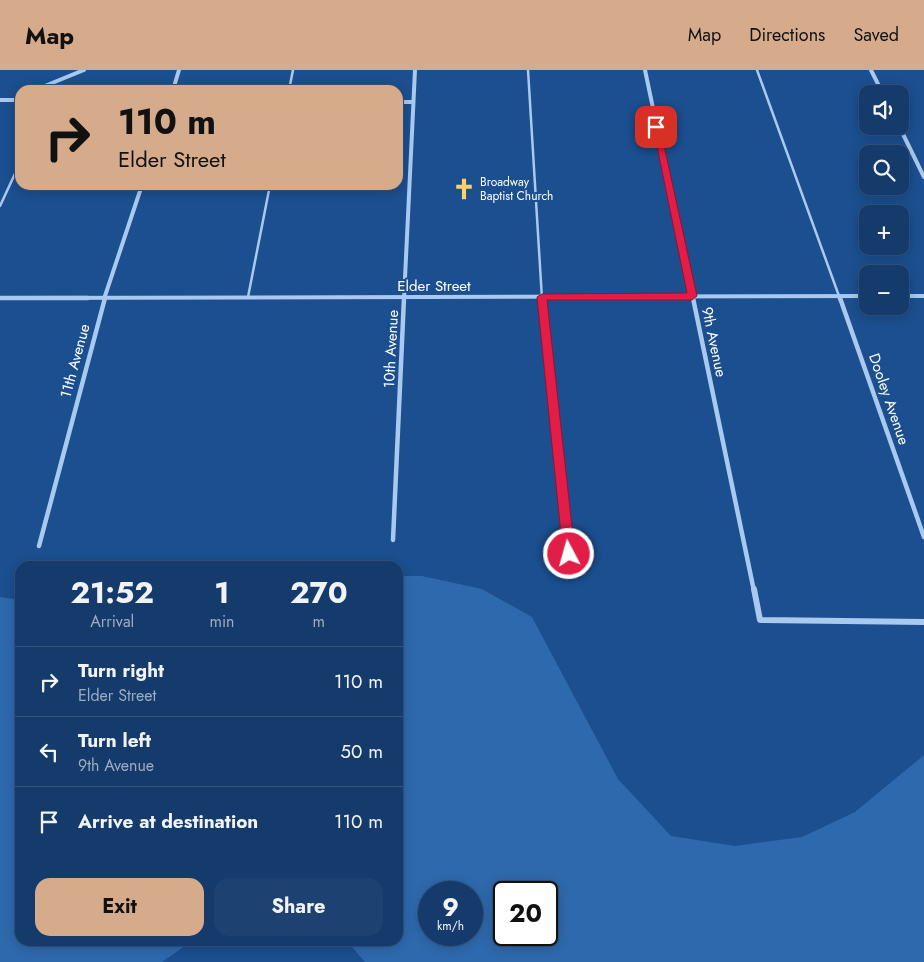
<!DOCTYPE html>
<meta charset="utf-8">
<style>
:root{--surface:#143b6b;--page:#1d4271;--text:#f1f3f6;--muted:#9dadc1;--line:#33557e;--accent:#d6ab8b}
body{margin:0;font-family:Jost,sans-serif;background:var(--page);color:var(--text);height:100vh;display:flex;flex-direction:column;font-size:19px;white-space:nowrap}
*{box-sizing:border-box;margin:0}
p{font-size:16px;color:var(--muted)}
.icon{flex:none;width:28px;height:28px;fill:none;stroke:currentColor;stroke-width:2;stroke-linecap:round;stroke-linejoin:round}
.map{position:relative;flex:1;overflow:hidden}
.drawer{position:absolute;left:15px;top:491px;width:388px;height:385px;display:flex;flex-direction:column;background:var(--surface);border-radius:15px;box-shadow:0 2px 12px #0003,0 0 0 1px var(--line)}
.drawer>*{flex:none}
.guide{position:absolute;left:15px;top:15px;width:388px;height:105px;border-radius:15px;box-shadow:0 2px 12px #0003,0 0 0 1px var(--line);background:#d6ab8b;color:#111;overflow:hidden}
.controls{position:absolute;left:859px;top:15px;display:grid;gap:10px}
.controls a{display:grid;place-items:center;width:50px;height:50px;border-radius:10px;background:var(--surface);box-shadow:0 2px 12px #0003,0 0 0 1px var(--line);font-size:25px}
.speed{position:absolute;left:418px;top:811px;display:flex;gap:10px;font-size:25px;font-weight:700;text-align:center}
.speed>*{display:grid;place-content:center;width:65px;height:65px;border-radius:50%;background:var(--surface);box-shadow:0 2px 12px #0003,0 0 0 1px var(--line);line-height:1}
.speed small{font-size:12px;font-weight:400}
.speed .limit{border:2px solid #111;border-radius:8px;background:#fff;color:#111}
.pin{position:absolute;display:grid;place-items:center;width:42px;height:42px;color:#fff;margin:-21px;border-radius:10px;box-shadow:0 2px 8px #0006}
.me{position:absolute;width:55px;margin:-28px;rotate:354deg;stroke-linejoin:round;filter:drop-shadow(0 0 4px #0008)}
.turn{display:flex;align-items:center;gap:18px;height:105px;padding:0 20px;font-size:22px}
.turn .icon{width:65px;height:65px;stroke-width:2.5}
.turn b{display:block;font-size:35px;line-height:42px}
.eta{display:flex;justify-content:space-evenly;align-items:center;height:85px;text-align:center}
.eta b{font-size:30px;font-weight:700;line-height:35px}
.primary-button{display:flex;gap:10px;margin-top:auto;padding:10px 20px}
.primary-button a{flex:1;height:58px;border-radius:15px;background:var(--accent);color:#111;font-size:20px;font-weight:700;line-height:58px;text-align:center}
.primary-button a+a{background:var(--page);color:var(--text)}
ul{padding:0;list-style:none}
li{display:flex;align-items:center;gap:15px;height:70px;padding:0 20px;border-top:1px solid var(--line)}
li div{flex:1}
li b{display:block;font-size:19px}
li em{font-style:normal}
header{display:flex;align-items:center;gap:30px;box-sizing:border-box;height:70px;padding:0 25px;background:var(--accent);color:#111}
header strong{font-size:24px}
nav{display:flex;gap:28px;margin-inline-start:auto;font-size:18px}
.map>svg:first-child{display:block}
.green{fill:#2e69ad;fill-rule:evenodd}
.lines{fill:none;stroke-linecap:round;stroke-linejoin:round}
.service-far1{stroke:#a9c9ee;stroke-width:2.5}
.service{stroke:#a9c9ee;stroke-width:4}
.minor-far2{stroke:#a9c9ee;stroke-width:4}
.minor-far1{stroke:#a9c9ee;stroke-width:4.5}
.minor{stroke:#a9c9ee;stroke-width:6}
.route{fill:#e11d48;stroke:#92132f}
.labels{text-anchor:middle;stroke-width:4;stroke-linejoin:round;paint-order:stroke}
.far-poi-label{font-size:12px;fill:#fff;stroke:#1b4f8f;text-anchor:start}
.street-label{font-size:15px;fill:#fff;stroke:#1b4f8f}
</style>
<header>
<strong>Map</strong>
<nav><a>Map</a><a>Directions</a><a>Saved</a></nav>
</header>
<div class="map">
<svg width="924" height="892" viewBox="0 0 924 892">
<rect width="100%" height="100%" fill="#1b4f8f"/>
<path class="green" d="M398,506H422L482,519L532,547L618,709L671,766L735,776L802,767L855,742L924,685V892H365L352,877L341,871H398ZM429,822H471V865H429ZM504,822H546V865H504Z
M0,527L20,530V871H192L162,892H0Z"/>
<g class="lines">
<path class="service-far1" d="M528,0L542,229
M757,0L839,226
M289,20L293,0
M0,136L20,93
M248,227L270,115"/>
<path class="service" d="M542,228L571,503"/>
<path class="minor-far2" d="M645,0L693,229
M871,0L883,24
M35,20L84,0
M173,20L179,0
M0,30H20
M398,32H413
M899,56L924,107
M839,226L840,229
M900,226H924
M0,228L868,226
M104,229L142,115
M404,229L415,0"/>
<path class="minor-far1" d="M0,228H88
M693,228L754,521
M840,228L924,467
M393,470L404,228
M39,476L105,228"/>
<path class="minor" d="M754,519L760,550L924,552"/>
</g>
<path class="route" d="M656,54L660,57L697,226L692,230H547L575,484L573,487H565L563,484L537,227L542,224L687,223L653,57Z"/>
<defs>
<g id="church-bare" transform="scale(1.725)"><path d="M-1.2-6h2.4v3.5h3.3v2.4h-3.3V6h-2.4V-.1h-3.3v-2.4h3.3Z" fill="#ffd166" stroke="#1b4f8f" stroke-width="2.5" paint-order="stroke"/></g>
</defs>
<g fill-rule="evenodd">
<use href="#church-bare" x="464" y="119"/>
</g>
<g class="labels">
<g class="far-poi-label">
<text x="480" y="116">Broadway<tspan x="480" dy="14">Baptist Church</tspan></text>
</g>
<g class="street-label">
<text x="434" y="221">Elder Street</text>
<text transform="translate(714 272) rotate(78)" y="5">9th Avenue</text>
<text transform="translate(391 279) rotate(-87)" y="5">10th Avenue</text>
<text transform="translate(75 291) rotate(-75)" y="5">11th Avenue</text>
<text transform="translate(889 329) rotate(71)" y="5">Dooley Avenue</text>
</g>
</g>
</svg>
<div class="controls">
<a><svg class="icon" aria-label="sound" viewBox="0 0 24 24"><path d="M4 9h4l5-4v14l-5-4H4zM17 9q2 3 0 6"/></svg></a>
<a><svg class="icon" aria-label="search" viewBox="0 0 24 24"><circle cx="10" cy="10" r="6"/><path d="M15 15l6 6"/></svg></a>
<a>+</a>
<a>−</a>
</div>
<div class="speed"><div>9<small>km/h</small></div><div class="limit">20</div></div>
<div class="pin" style="left:656px;top:57px;background:#d93025"><svg class="icon" aria-label="arrive" viewBox="0 0 24 24"><path d="M6 21V4h12l-3 4 3 4H6"/></svg></div>
<svg class="me" style="left:569px;top:484px" viewBox="-20 -20 40 40"><circle r="17" fill="#e11d48" stroke="#fff" stroke-width="3"/><path d="M0-11L8 9 0 5-8 9z" fill="#fff"/></svg>
<div class="guide">
<div class="turn"><svg class="icon" aria-label="right" viewBox="0 0 24 24"><path d="M7 20v-9h11M14 6l5 5-5 5"/></svg><div><b>110 m</b>Elder Street</div></div>
</div>
<section class="drawer">
<div class="eta">
<div><b>21:52</b><p>Arrival</p></div>
<div><b>1</b><p>min</p></div>
<div><b>270</b><p>m</p></div>
</div>
<ul>
<li><svg class="icon" aria-label="right" viewBox="0 0 24 24"><path d="M7 20v-9h11M14 6l5 5-5 5"/></svg><div><b>Turn right</b><p>Elder Street</p></div><em>110 m</em></li>
<li><svg class="icon" aria-label="left" viewBox="0 0 24 24"><path d="M17 20v-9H6M10 6l-5 5 5 5"/></svg><div><b>Turn left</b><p>9th Avenue</p></div><em>50 m</em></li>
<li><svg class="icon" aria-label="arrive" viewBox="0 0 24 24"><path d="M6 21V4h12l-3 4 3 4H6"/></svg><div><b>Arrive at destination</b></div><em>110 m</em></li>
</ul>
<div class="primary-button"><a>Exit</a><a>Share</a></div>
</section>
</div>
